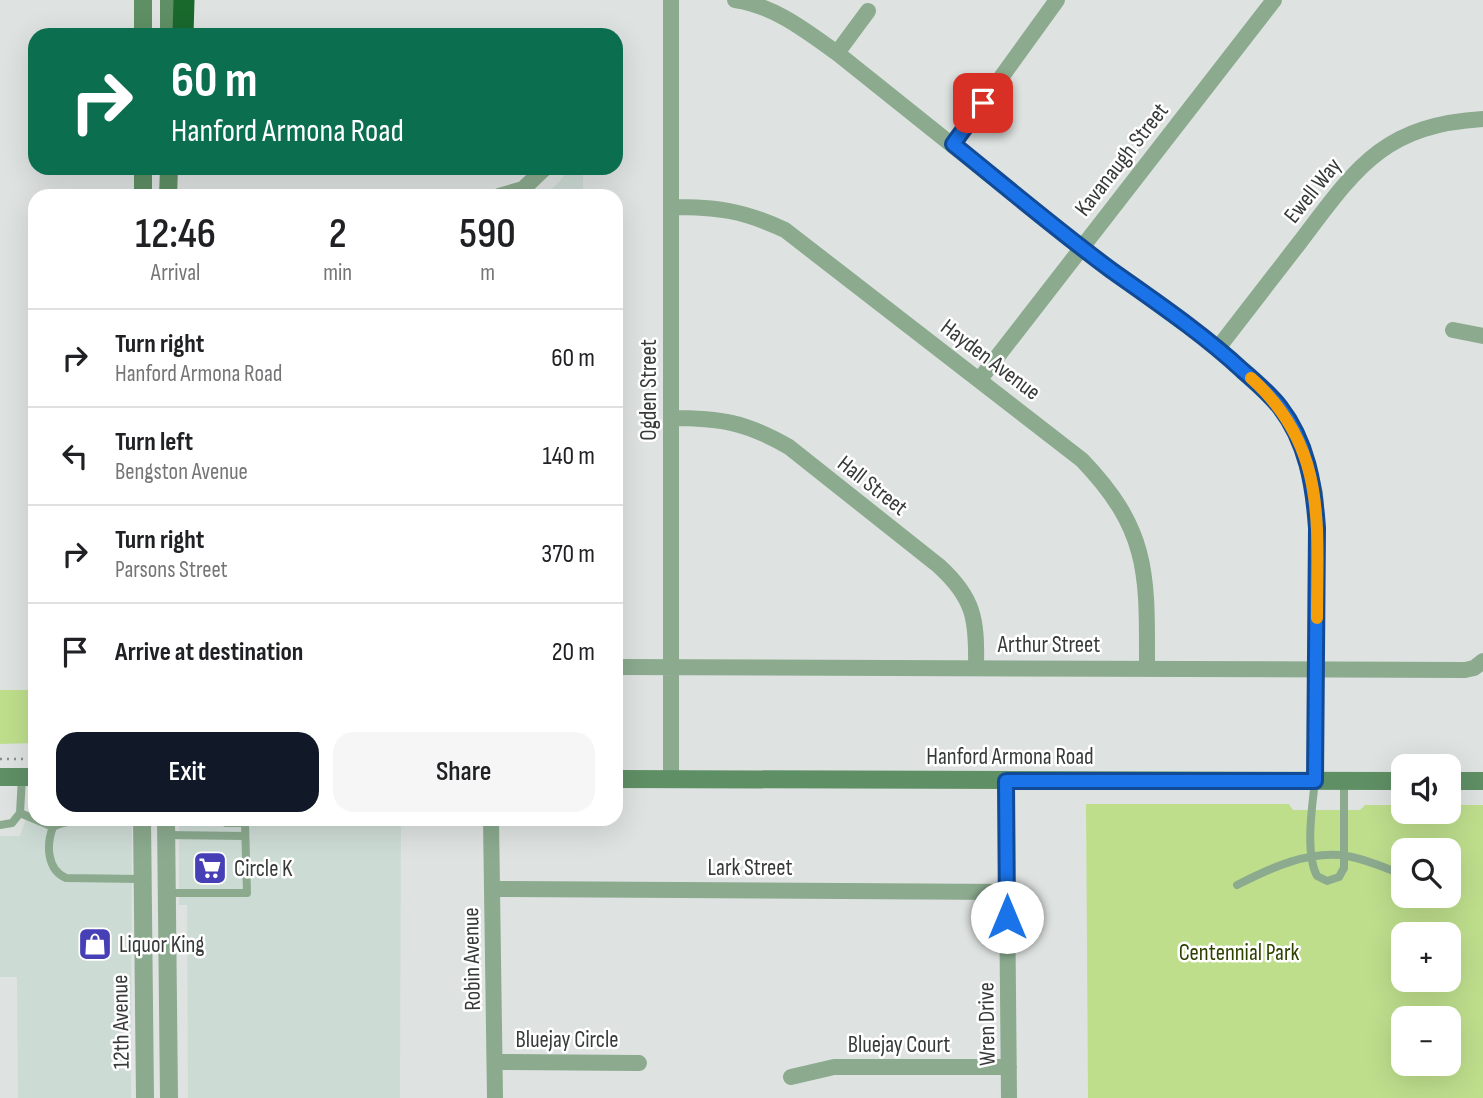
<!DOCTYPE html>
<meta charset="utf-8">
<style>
:root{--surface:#fff;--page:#f6f6f6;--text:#202124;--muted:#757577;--line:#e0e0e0;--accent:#111827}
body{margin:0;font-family:"Sofia Sans Condensed",sans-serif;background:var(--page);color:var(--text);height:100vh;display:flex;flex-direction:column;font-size:26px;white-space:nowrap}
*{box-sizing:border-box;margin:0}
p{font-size:23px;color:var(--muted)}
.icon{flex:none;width:38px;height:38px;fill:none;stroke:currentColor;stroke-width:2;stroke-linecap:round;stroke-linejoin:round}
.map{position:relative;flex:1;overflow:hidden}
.panel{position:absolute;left:28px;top:189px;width:595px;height:637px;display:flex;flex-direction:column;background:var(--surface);border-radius:21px;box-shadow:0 7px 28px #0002}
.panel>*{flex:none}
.guide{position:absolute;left:28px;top:28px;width:595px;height:147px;border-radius:21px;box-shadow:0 7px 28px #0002;background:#0b6e4f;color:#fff;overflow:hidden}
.controls{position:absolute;left:1391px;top:754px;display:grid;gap:14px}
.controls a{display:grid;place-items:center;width:70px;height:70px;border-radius:14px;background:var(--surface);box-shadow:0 7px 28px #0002;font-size:35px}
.pin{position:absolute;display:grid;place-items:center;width:60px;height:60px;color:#fff;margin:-30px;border-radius:14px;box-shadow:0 4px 10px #0006}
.me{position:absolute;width:77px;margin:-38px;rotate:0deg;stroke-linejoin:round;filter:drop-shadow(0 0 5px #0008)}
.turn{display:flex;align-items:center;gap:24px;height:147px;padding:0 28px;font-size:32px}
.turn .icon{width:91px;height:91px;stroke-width:2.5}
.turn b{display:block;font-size:49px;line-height:60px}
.eta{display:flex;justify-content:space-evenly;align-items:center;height:119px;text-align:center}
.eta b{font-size:42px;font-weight:600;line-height:49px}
.primary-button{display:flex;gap:14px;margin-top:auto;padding:14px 28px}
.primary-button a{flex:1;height:80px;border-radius:21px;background:var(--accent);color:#fff;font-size:28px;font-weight:600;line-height:80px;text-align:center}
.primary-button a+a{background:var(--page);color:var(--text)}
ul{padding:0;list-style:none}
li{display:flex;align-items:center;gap:21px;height:98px;padding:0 28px;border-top:2px solid var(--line)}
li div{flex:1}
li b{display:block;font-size:26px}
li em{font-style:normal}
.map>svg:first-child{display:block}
.built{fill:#cddbd5}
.green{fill:#bede8c;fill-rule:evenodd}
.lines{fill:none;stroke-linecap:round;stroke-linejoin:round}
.path{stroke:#898d8b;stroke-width:2.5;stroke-dasharray:2 5;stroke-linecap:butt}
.service{stroke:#8baa8e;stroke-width:8}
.minor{stroke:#8baa8e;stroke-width:16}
.tertiary{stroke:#8baa8e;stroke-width:18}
.secondary{stroke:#5f8f65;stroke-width:18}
.motorway{stroke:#19692d;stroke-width:21}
.route-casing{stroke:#114b97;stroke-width:18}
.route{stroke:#1a73e8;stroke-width:12}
.slow{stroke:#f59e0b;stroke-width:12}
.labels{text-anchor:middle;stroke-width:5;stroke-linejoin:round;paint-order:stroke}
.street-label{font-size:23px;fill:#383a39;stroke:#fff}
.poi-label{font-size:23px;fill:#383a39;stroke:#fff;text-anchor:start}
.park-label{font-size:23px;fill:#2e4200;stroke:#fff}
</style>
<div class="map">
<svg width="1483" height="1098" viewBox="0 0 1483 1098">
<rect width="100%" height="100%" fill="#dee3e1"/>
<path class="built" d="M570,168H583V196H544L560,181Z
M32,801H35V819H132L131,1098H18L17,977H0V836H20Z
M179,819H401L400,1098H188L187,905H179Z"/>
<path class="green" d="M34,636L35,743L0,744V690H33Z
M1086,804H1289L1293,810H1360L1365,805H1403L1404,812H1449V805H1483V1098H1088ZM1404,850H1449V896H1404ZM1404,934H1449V980H1404ZM1404,1018H1449V1064H1404Z"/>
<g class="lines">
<path class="path" d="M0,759H35"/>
<path class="service" d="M1315,781C1312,807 1305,853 1317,876L1327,881L1339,877L1344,868V781
M20,813L53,827
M141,822C114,822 78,814 53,827C46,845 47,870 66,878L142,879
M0,825L12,823L20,813L22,777
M166,835L245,836
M1237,885C1270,868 1309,850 1347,856C1366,859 1385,868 1404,875
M166,893H247L245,823H226V819"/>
<path class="minor" d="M735,0C775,6 806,31 837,53L1081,248L1218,348L1269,394L1282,409L1296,433L1305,456L1315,493L1317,528L1315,781
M837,53L868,11
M953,144L1057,0
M499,196L523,189L545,168
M671,207C717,207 742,210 785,230L1082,460C1150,531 1147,575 1147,667
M1453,330L1483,336
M1218,348C1245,313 1273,277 1300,242C1356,168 1383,125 1483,119
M980,379L1274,0
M671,418C720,418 746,422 789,447L939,566C974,598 977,619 976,666
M616,667L1465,670L1474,668L1483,661
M671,780V0
M1006,781L1009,1098
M491,819L495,1098
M493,889L1006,892
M495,1062L639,1063
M791,1077L834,1067H1009"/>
<path class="tertiary" d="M142,819L145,1098
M166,819L169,1098"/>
<path class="secondary" d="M143,35V0
M169,35V0
M143,168V196
M168,196L169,168
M0,777H35
M616,779L1404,781
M1449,781H1483"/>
<path class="motorway" d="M183,35L184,0"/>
</g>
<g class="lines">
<g class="route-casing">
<path id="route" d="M983,103L953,144C1005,186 1057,230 1111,270C1156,302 1202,333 1242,370C1256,382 1269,393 1280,407C1307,442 1314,485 1317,528L1315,781H1006L1007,917"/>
</g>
<use href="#route" class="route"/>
<path class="slow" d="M1251,378C1328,447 1317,525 1317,618"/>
</g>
<defs>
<g id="supermarket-square" transform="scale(1.75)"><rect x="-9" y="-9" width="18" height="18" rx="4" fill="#463fb5" stroke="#fff"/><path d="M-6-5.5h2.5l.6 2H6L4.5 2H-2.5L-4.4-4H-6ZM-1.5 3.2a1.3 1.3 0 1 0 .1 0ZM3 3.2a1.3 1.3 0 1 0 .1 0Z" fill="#fff"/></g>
<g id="shop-square" transform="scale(1.75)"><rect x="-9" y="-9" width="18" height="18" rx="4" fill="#463fb5" stroke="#fff"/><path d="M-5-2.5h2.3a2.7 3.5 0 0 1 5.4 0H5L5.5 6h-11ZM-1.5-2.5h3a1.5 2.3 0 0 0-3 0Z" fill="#fff"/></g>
</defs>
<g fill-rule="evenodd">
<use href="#supermarket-square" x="210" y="868"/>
<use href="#shop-square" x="95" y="944"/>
</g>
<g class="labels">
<g class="street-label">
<text transform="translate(1121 159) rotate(-52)" y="8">Kavanaugh Street</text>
<text transform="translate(1312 190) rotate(-51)" y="8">Ewell Way</text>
<text transform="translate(991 359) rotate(37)" y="8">Hayden Avenue</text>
<text transform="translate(648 390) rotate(-90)" y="8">Ogden Street</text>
<text transform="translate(873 485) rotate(38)" y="8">Hall Street</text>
<text x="1049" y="652">Arthur Street</text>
<text x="1010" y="764">Hanford Armona Road</text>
<text x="750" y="875">Lark Street</text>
<text transform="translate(471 959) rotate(-91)" y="8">Robin Avenue</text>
<text transform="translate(120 1022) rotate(-91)" y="8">12th Avenue</text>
<text transform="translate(986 1024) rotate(-91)" y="8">Wren Drive</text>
<text x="567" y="1047">Bluejay Circle</text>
<text x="899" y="1052">Bluejay Court</text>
</g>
<g class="poi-label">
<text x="234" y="876">Circle K</text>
<text x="119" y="952">Liquor King</text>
</g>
<g class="park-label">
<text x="1239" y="960">Centennial Park</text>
</g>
</g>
</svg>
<div class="controls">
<a><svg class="icon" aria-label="sound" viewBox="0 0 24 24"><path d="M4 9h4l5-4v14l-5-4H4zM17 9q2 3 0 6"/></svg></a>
<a><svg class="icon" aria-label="search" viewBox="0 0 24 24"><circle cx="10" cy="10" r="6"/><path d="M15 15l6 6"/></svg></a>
<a>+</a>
<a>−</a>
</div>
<div class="pin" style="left:983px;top:103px;background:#d93025"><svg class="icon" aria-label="arrive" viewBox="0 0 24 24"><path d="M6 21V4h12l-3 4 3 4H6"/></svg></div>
<svg class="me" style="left:1007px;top:917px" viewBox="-20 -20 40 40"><circle r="19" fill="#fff"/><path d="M0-13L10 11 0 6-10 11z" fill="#1a73e8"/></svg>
<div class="guide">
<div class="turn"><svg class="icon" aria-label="right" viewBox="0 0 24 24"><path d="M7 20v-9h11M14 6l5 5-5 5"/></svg><div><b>60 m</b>Hanford Armona Road</div></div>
</div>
<section class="panel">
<div class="eta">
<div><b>12:46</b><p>Arrival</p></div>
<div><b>2</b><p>min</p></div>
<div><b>590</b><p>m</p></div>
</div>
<ul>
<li><svg class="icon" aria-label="right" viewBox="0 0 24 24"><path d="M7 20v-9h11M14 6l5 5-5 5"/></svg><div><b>Turn right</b><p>Hanford Armona Road</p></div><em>60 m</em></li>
<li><svg class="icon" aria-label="left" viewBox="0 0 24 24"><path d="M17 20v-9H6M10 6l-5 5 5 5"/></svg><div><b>Turn left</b><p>Bengston Avenue</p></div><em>140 m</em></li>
<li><svg class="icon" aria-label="right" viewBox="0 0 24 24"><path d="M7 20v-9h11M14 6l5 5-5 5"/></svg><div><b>Turn right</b><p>Parsons Street</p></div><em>370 m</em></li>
<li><svg class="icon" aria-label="arrive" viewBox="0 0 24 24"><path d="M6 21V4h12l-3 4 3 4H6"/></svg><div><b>Arrive at destination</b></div><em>20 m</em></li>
</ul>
<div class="primary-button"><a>Exit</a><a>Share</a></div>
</section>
</div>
